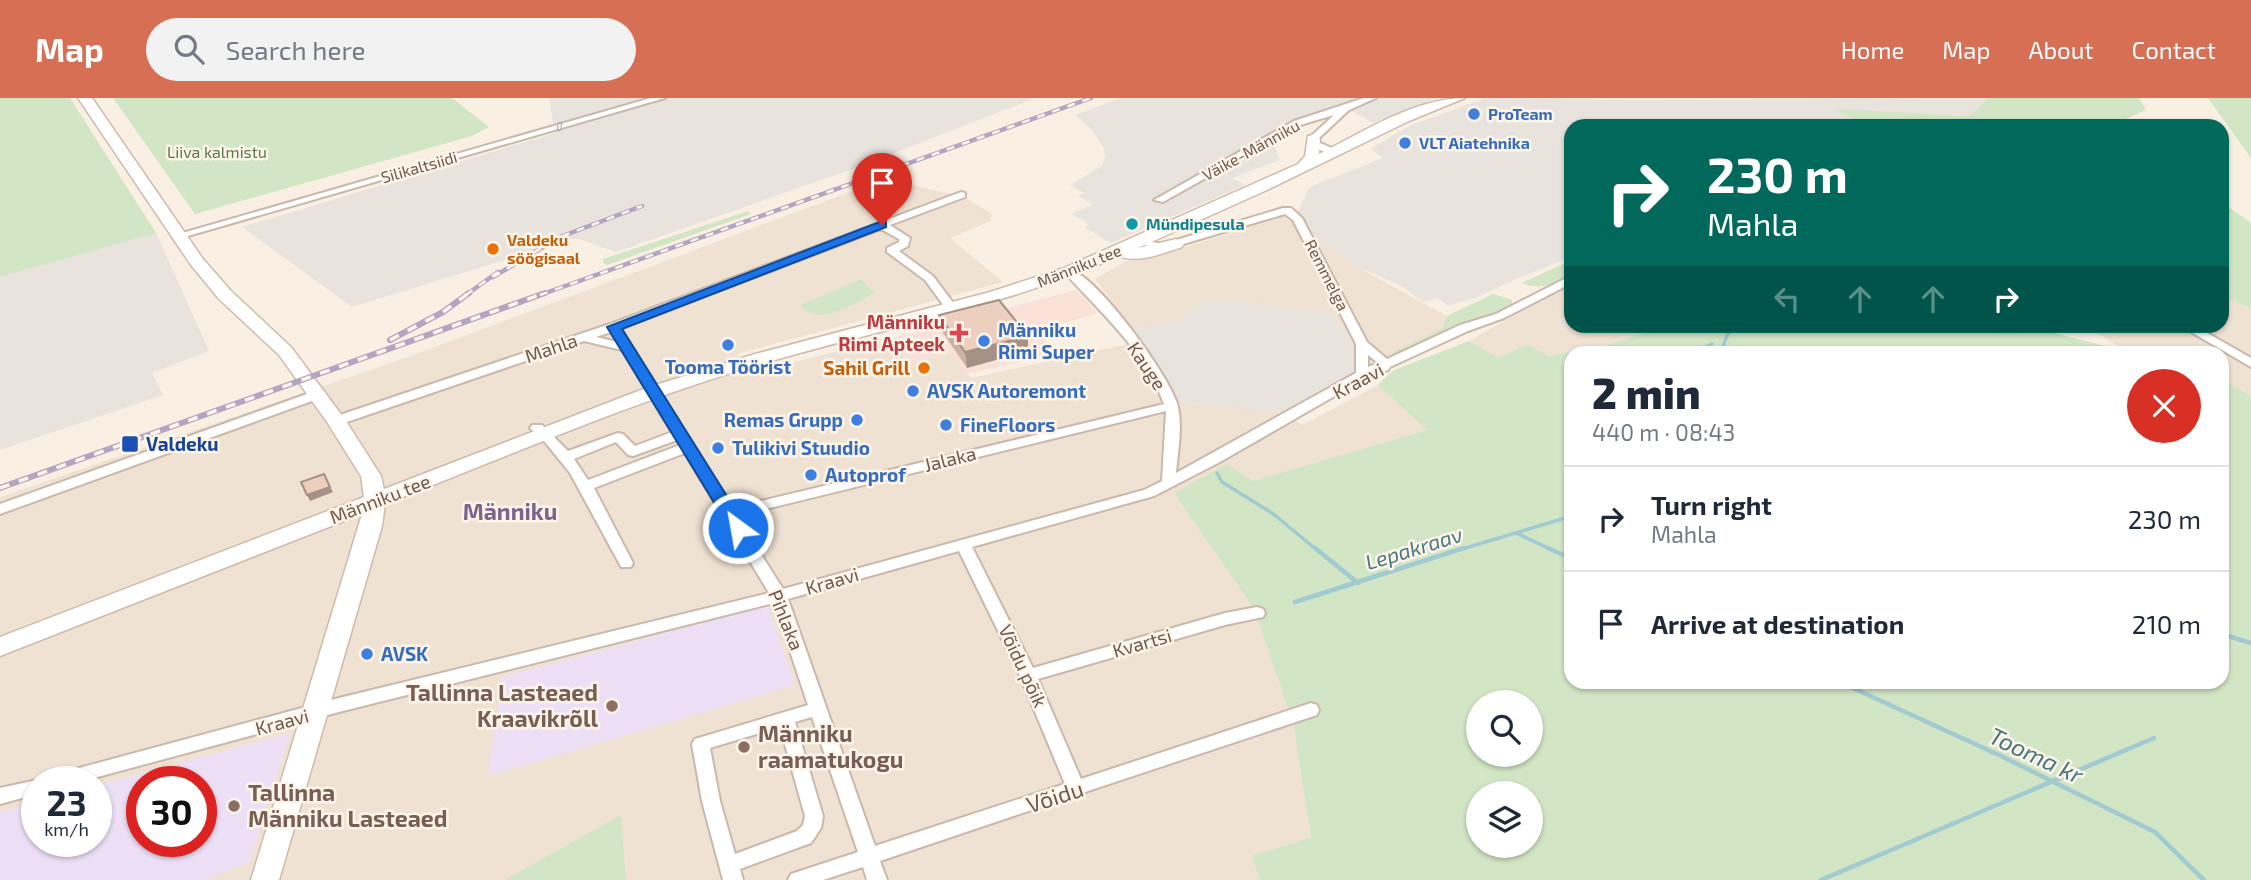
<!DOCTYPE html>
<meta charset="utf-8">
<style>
:root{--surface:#fff;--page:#f2f2f3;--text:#1f2937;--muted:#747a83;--line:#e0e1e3;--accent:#d76f54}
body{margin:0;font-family:"Exo 2",sans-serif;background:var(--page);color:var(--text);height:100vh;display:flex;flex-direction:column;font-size:26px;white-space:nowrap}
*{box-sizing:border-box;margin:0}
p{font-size:23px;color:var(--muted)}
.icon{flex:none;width:38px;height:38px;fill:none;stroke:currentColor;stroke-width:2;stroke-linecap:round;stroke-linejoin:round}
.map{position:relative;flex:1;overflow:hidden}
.details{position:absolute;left:1564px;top:248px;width:665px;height:343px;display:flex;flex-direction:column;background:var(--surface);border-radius:21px;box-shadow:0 2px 5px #0004}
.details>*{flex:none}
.guide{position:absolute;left:1564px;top:21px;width:665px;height:214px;border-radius:21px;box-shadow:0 2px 5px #0004;background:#00695c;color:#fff;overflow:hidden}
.tools{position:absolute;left:1466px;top:592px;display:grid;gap:14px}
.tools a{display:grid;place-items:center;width:77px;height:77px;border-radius:50%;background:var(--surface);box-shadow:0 2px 5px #0004;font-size:35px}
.speed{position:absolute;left:21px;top:668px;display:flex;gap:14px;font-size:35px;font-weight:700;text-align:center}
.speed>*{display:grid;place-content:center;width:91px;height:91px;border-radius:50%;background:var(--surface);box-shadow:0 2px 5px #0004;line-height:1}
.speed small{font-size:18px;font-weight:400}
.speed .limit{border:10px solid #d22;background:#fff;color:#111}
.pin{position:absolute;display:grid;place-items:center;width:60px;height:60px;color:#fff;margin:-72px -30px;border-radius:50% 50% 50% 0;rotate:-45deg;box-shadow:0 0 7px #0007}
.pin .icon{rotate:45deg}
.me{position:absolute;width:77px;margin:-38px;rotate:328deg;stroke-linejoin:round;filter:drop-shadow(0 0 5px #0008)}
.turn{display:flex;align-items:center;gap:24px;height:147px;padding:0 28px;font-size:32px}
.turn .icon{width:91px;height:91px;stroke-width:2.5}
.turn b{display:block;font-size:49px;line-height:60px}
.lanes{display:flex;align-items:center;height:66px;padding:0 28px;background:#0003;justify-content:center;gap:35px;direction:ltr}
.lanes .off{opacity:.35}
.round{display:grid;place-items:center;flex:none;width:74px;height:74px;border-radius:37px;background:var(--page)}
.overview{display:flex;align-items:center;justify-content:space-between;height:119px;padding:0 28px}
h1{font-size:42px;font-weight:800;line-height:52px}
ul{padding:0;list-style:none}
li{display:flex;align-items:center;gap:21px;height:105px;padding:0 28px;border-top:2px solid var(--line)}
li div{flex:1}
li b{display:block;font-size:26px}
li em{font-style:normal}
header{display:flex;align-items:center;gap:42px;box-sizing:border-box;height:98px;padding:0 35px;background:var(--accent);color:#fff}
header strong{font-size:33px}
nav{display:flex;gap:38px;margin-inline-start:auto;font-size:24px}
.search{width:490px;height:63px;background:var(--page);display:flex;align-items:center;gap:18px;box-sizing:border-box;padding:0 24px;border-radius:38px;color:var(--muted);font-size:26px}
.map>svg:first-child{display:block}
.residential{fill:#f0e2d3;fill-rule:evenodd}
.commercial{fill:#f9e1d8}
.industrial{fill:#e9e3de}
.education{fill:#ede0f6;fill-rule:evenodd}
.green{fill:#d2e5c4;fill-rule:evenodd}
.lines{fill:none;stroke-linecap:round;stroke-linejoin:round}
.stream-far1{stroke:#a1cbd1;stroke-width:3.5}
.stream{stroke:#a1cbd1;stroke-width:4.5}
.street-casing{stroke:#c9b8ab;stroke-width:4}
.secondary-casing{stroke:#cebaac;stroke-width:3}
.street{fill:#fff;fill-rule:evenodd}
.secondary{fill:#fff;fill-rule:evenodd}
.rail-far1-casing{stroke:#b3a4c1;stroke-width:4.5}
.rail-casing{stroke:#b3a4c1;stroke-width:6}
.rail-far1{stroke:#fdf5e9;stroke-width:2.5;stroke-dasharray:8;stroke-linecap:butt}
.rail{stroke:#fdf5e9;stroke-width:3.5;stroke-dasharray:10;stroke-linecap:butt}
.wall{fill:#cbb2a3}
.shaded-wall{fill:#a59185}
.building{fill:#eccfbe;stroke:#a59185;stroke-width:2}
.route{fill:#1a73e8;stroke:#114b97;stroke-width:2}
.shop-dot{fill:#3f7fe0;stroke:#fdf5e9;stroke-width:2.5}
.culture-dot{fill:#0f9aa8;stroke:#fdf5e9;stroke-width:2.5}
.food-dot{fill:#e8710a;stroke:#fdf5e9;stroke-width:2.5}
.health-dot{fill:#e0444e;stroke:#fdf5e9;stroke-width:2.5}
.transit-dot{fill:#1a4fb4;stroke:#fdf5e9;stroke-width:2.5}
.education-dot{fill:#8d6e63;stroke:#fdf5e9;stroke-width:2.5}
.labels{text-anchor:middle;stroke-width:5;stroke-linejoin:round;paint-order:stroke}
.far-shop-label{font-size:16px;font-weight:bold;fill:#366cbe;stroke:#fdf5e9;text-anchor:start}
.far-street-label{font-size:16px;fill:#6f584c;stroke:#fdf5e9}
.far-park-label{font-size:16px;fill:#587948;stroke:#fdf5e9}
.far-culture-label{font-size:16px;font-weight:bold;fill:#0d838f;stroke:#fdf5e9;text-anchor:start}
.far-food-label{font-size:16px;font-weight:bold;fill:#c56008;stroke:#fdf5e9;text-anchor:start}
.health-label{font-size:19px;font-weight:bold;fill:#be3a42;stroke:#fdf5e9;text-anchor:end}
.shop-label{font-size:19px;font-weight:bold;fill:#366cbe;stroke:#fdf5e9;text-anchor:start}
.street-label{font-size:19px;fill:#6f584c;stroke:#fdf5e9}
.food-label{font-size:19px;font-weight:bold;fill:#c56008;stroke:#fdf5e9;text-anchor:end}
.transit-label{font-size:19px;font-weight:bold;fill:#164399;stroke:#fdf5e9;text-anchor:start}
.water-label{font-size:21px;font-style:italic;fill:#487880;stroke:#fdf5e9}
.quarter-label{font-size:23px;font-weight:bold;fill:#7d648c;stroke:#fdf5e9}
.near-education-label{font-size:23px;font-weight:bold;fill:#785e54;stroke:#fdf5e9;text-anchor:start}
.near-street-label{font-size:23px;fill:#6f584c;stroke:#fdf5e9}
.near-water-label{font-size:24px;font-style:italic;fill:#487880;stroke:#fdf5e9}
</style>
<header>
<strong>Map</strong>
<div class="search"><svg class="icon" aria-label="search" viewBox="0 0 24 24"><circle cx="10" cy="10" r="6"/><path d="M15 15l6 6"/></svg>Search here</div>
<nav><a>Home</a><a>Map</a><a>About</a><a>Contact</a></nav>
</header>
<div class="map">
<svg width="2251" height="782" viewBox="0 0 2251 782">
<rect width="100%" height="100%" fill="#f9f0e3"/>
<path class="residential" d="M885,81L964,99L992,116L991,123L950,140L1003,184L737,256L750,275L892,240L910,266L951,255L971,280L1138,244L1163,302L1286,315L1302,327L1378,287L1428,332L1253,383L1175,395L1253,509L1293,625L1311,739L1251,758L1260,782H0V399L405,260ZM37,684H96V744H37ZM142,684H201V744H142Z
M1298,114L1315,138L1357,169L1447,218L1453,228L1374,266L1330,215L1233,202H1203L1179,223L1133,232L1095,181L1126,163L1163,156Z
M1571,185L1572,228H1666L1583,255L1566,254L1549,258L1527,246L1499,260L1469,243Z
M2223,198L2251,211V298L2223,281L2222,256L2179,255L2167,249L2125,253L2087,228H2222Z"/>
<path class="commercial" d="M1076,192L1097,215L1040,233L1054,256L966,276L951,255L910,266L892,240Z"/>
<path class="industrial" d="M549,0H1035L853,71L616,154L576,140L352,209L242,129L555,35Z
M1121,0H1436L1373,25L1352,13L1317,22L1273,44L1280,62L1232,80L1245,87L1111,145L1084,129L1089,126L1071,116L1093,107L1078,98L1084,95L1070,87L1102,68L1105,59L1104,50L1091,31L1075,17Z
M1485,0L1633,2L1989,0L1969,18L1835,12L1867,28H1572L1571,159L1516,181L1478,199L1448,208L1438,200L1423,204L1400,187L1357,169L1315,138L1298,114L1309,89L1383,60L1370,51L1409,28Z
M156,135L209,253L152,275L163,297L0,352V179Z
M1202,202H1233L1330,215L1374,266L1354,274L1286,315L1163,302L1133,232L1179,223Z"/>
<path class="education" d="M768,508L795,587L488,678L502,579Z
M290,635L249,764L204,782H0V714L37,704V744H96V688ZM142,684H201V744H142Z"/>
<path class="green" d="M0,0H70L156,135L0,179Z
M113,0H452L489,29L472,38L195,116Z
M1989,0H2139L2146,12L2110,28H1867L1833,11L1969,18Z
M2208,0H2251V60Z
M2223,105L2251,125V211L2223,198Z
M748,113L751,116L607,167L603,165V161Z
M1571,162V176C1553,186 1541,193 1522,185Z
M861,181L874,195C851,207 821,229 799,208Z
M1493,196L1512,202V209L1396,258L1391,255L1442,231L1447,218Z
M1666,228H2026L2125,253L2167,249L2179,255H1583Z
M1469,243L1499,260L1527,246L1549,258L1566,254L1579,255L1572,256V584H2222L2223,281L2251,298V782H1260L1251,758L1311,739L1293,625L1253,509L1174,395L1226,366L1253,383L1427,332L1378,287L1392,273ZM1479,604H1531V656H1479ZM1479,695H1531V747H1479Z
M621,717L626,782H505Z"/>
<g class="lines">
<path class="stream-far1" d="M1729,233L1723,248L1734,256
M1700,251L1712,246
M1217,375L1222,384L1272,415L1317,452
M1516,435L1552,452
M1459,452L1572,418"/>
<path class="stream" d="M1315,450L1358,485
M1548,450L1572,461
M1295,504L1464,450
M2222,536L2251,545
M1840,584L2001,658L2155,734L2204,782
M1821,782L2154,640"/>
<g class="street-casing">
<path id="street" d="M651,0H665L181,140H173L172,138Z
M1364,0H1376L1349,12L1318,41L1320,45L1337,52V56C1326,57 1314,50 1308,41L1334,17L1300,27L1163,104L1154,102L1294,23Z
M961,94L965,95V99L890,127L910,140L908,148L899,153L933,178L957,210L955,212H947L925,182L887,154V150L899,144V141L881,131L621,230L732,410L1164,306C1145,253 1101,215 1064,174L1070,171C1099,181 1167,275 1177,305C1183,326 1178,353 1176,375L1356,275V246L1293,122L1285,116L1163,152L1137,145V141L1163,146L1283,110H1291L1302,120L1367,244L1387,261L1460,227L1496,216L1572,177V185L1504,220L1468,233L1390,269L1388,272L1366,280L1220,364L1154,398L972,449L1033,570L1225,515L1257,509L1263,511L1265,515L1263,519L1225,527L1038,581L1081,681L1311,605L1317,607L1319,612L1317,617L1085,694L1077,699L1073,698L880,763L887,782H867L863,769L823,782H788L791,776L858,754L812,619L795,624L823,718L821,730L811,745L740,771L743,782H723L702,703L692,646L695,641L808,607L774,505L339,614L79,684H44L47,679L53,677L339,600L769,495L685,355L594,390L633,465L631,469H621L619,465L570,375L545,344L530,330L532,327H542L568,353L618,335L623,336L635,348L672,334L622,252L584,243L341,326L336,327L329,323L331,320L610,226ZM611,234L617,244L596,239ZM1368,257L1378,265L1368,269ZM1166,313L1162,383L1144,392L783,491L737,418ZM677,342L680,347L588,382L574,361L616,344L628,357L633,358ZM959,453L1020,578L1065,686L875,748L788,501ZM780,629L805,718L803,727L797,733L735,756L720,703L710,650Z
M2181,228H2195L2251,260V269Z
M318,292L323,293L324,296L323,299L0,416V406Z
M37,682L44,684H37V696L0,706V690Z"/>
</g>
<g class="secondary-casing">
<path id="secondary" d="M78,0H92L203,161L231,193L291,249L346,323L381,378L384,391L646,290L755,256L990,194L1064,170L1298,66L1305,58L1308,38L1313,37L1320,41L1319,56C1363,34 1415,0 1465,0L1409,23L1267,92L1138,150L1176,141L1184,146L1182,149C1164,155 1137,166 1119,158C1007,208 885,230 768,264C637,301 512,357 385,406L382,428L279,782H251L362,416L0,558V539L364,399L361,378L327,324L279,257L219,201L191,167Z"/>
</g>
<use href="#street" class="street"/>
<use href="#secondary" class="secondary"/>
<g class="rail-far1-casing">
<path id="rail-far1" d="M559,31L560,26
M493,179L560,139L642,108
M466,197L498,174
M540,197L1091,0"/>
</g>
<g class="rail-casing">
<path id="rail" d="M390,242L443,214L469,195
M0,390L545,195"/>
</g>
<use href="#rail-far1" class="rail-far1"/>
<use href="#rail" class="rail"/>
</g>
<path class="wall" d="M939,217L1028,253L967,270L941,232Z"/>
<path class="shaded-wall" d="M1028,238V253L967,270L965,254Z
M330,389L333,394L310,403L307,397Z"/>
<path class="building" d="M999,202L1028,238L965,254L939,217Z
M324,376L330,389L307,397L301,384Z"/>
<path class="route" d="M882,123L886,124V129L622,231L747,430L738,436L732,434L607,229Z"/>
<g class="shop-dot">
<circle cx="1474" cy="16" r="7"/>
<circle cx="1405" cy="45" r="7"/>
<circle cx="984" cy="243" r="7"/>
<circle cx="728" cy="247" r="7"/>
<circle cx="913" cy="293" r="7"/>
<circle cx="857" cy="322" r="7"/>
<circle cx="946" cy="327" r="7"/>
<circle cx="718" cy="350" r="7"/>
<circle cx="811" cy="377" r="7"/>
<circle cx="367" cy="556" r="7"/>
</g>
<circle class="culture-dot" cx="1132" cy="126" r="7"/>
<g class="food-dot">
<circle cx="493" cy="151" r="7"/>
<circle cx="924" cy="270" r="7"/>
</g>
<path class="health-dot" d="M955.5 224.5h7v7h7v7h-7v7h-7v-7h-7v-7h7z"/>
<rect class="transit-dot" x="121" y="337" width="18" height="18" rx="3.5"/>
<g class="education-dot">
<circle cx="612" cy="608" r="7"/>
<circle cx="744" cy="649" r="7"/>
<circle cx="234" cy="708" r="7"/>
</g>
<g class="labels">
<g class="far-shop-label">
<text x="1488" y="22">ProTeam</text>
<text x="1419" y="51">VLT Aiatehnika</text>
</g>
<g class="far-street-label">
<text transform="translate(1251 52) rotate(-29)" y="6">Väike-Männiku</text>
<text transform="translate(419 69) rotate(-16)" y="6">Silikaltsiidi</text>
<text transform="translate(1079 168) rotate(-22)" y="6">Männiku tee</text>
<text transform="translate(1327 177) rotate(63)" y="6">Remmelga</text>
</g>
<g class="far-park-label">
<text x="217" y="60">Liiva kalmistu</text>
</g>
<g class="far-culture-label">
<text x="1146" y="132">Mündipesula</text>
</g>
<g class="far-food-label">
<text x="507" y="148">Valdeku<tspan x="507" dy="18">söögisaal</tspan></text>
</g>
<g class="health-label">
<text x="945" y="231">Männiku<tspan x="945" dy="22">Rimi Apteek</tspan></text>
</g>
<g class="shop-label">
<text x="998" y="239">Männiku<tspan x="998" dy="22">Rimi Super</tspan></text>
<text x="728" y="276" text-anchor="middle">Tooma Töörist</text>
<text x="927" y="300">AVSK Autoremont</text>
<text x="843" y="329" text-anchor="end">Remas Grupp</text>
<text x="960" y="334">FineFloors</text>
<text x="732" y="357">Tulikivi Stuudio</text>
<text x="825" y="384">Autoprof</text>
<text x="381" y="563">AVSK</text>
</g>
<g class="street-label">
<text transform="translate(551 250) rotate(-19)" y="7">Mahla</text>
<text transform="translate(1147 268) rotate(56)" y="7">Kauge</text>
<text transform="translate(1358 283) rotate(-28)" y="7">Kraavi</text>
<text transform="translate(950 361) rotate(-14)" y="7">Jalaka</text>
<text transform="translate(380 401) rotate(-21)" y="7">Männiku tee</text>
<text transform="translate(832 483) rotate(-16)" y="7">Kraavi</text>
<text transform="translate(786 522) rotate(68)" y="7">Pihlaka</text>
<text transform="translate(1142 545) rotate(-16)" y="7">Kvartsi</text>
<text transform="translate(1023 568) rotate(65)" y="7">Võidu põik</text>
<text transform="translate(282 624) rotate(-15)" y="7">Kraavi</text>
</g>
<g class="food-label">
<text x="910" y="277">Sahil Grill</text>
</g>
<g class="transit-label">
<text x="146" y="353">Valdeku</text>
</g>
<g class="water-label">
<text transform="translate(1414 451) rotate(-17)" y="7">Lepakraav</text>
</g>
<g class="quarter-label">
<text x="510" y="422">Männiku</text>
</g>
<g class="near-education-label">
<text x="598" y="603" text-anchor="end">Tallinna Lasteaed<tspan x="598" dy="26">Kraavikrõll</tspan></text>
<text x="758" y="644">Männiku<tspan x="758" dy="26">raamatukogu</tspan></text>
<text x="248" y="703">Tallinna<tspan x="248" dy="26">Männiku Lasteaed</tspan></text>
</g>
<g class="near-street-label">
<text transform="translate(1055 699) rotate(-18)" y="8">Võidu</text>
</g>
<g class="near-water-label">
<text transform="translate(2036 658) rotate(25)" y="8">Tooma kr</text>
</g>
</g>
</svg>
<div class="tools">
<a><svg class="icon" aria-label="search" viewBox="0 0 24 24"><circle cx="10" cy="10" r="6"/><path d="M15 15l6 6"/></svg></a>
<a><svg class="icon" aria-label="layers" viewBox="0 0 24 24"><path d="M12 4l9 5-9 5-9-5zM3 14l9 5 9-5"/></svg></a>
</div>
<div class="speed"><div>23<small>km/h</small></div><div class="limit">30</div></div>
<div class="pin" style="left:882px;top:127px;background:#d93025"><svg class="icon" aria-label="arrive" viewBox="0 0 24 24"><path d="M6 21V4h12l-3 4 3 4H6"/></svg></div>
<svg class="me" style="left:738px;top:430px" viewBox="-20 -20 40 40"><circle r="17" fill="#1a73e8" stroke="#fff" stroke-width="3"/><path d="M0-11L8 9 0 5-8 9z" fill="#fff"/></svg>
<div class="guide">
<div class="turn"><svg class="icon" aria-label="right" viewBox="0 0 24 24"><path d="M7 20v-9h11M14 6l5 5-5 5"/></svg><div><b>230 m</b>Mahla</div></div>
<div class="lanes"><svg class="icon off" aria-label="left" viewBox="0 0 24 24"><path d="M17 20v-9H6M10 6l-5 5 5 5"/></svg><svg class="icon off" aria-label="ahead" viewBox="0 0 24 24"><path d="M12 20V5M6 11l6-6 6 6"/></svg><svg class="icon off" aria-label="ahead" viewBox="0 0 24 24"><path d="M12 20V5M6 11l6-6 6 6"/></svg><svg class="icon" aria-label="right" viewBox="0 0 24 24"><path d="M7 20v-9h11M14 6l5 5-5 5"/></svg></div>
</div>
<section class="details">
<div class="overview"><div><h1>2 min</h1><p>440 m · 08:43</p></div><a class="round" style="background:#d93025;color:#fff"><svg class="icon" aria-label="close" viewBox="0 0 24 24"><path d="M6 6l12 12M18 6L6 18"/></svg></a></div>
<ul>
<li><svg class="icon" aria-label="right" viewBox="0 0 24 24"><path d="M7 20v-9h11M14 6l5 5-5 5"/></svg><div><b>Turn right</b><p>Mahla</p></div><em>230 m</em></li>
<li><svg class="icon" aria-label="arrive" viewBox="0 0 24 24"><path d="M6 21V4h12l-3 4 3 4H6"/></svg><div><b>Arrive at destination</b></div><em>210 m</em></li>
</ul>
</section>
</div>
